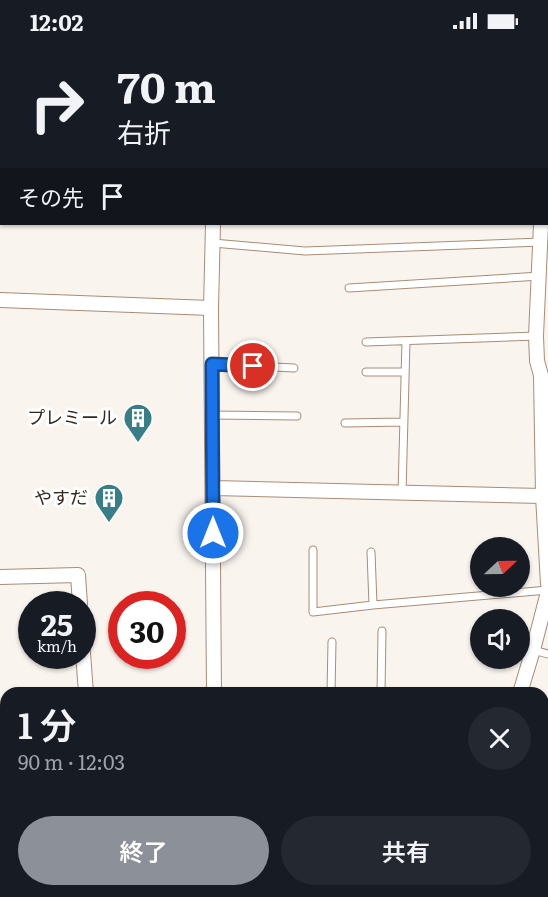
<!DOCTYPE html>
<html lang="ja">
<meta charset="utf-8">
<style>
:root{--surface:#171b24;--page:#242831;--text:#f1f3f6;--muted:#9ea1a6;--accent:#8c9099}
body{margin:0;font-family:Literata,"Noto Sans JP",serif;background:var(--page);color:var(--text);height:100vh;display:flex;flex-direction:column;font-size:22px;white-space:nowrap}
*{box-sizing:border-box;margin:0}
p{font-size:20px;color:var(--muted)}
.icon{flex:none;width:33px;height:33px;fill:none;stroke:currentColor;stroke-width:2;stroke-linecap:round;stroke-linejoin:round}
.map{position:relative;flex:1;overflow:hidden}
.sheet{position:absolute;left:0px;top:645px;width:549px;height:210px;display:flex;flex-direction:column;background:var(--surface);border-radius:18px 18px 0 0;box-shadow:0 2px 4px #0004}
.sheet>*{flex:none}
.guide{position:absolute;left:0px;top:0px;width:549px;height:183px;box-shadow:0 2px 4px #0004;background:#171b24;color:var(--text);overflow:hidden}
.needle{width:39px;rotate:68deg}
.fabs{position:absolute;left:470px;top:495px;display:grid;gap:12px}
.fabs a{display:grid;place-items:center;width:60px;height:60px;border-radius:50%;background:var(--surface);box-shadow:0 2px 4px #0004;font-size:30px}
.speed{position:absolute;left:18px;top:549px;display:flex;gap:12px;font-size:30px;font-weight:700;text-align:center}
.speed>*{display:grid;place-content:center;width:78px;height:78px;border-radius:50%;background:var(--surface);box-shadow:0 2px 4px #0004;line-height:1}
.speed small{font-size:15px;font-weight:400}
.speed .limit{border:9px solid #d22;background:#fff;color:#111}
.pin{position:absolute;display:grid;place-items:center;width:51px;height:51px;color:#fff;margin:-26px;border:3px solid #fff;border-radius:50%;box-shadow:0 2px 6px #0007}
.me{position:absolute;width:66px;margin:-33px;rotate:0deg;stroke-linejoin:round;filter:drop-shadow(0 0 4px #0008)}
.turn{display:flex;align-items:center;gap:21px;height:126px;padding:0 18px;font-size:27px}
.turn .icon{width:78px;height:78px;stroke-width:2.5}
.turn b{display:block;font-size:42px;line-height:51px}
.then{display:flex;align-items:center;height:57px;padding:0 18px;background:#0003;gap:12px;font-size:22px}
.round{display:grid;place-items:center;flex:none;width:63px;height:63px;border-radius:32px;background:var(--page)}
.overview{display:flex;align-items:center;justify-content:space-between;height:102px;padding:0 18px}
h1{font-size:36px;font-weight:600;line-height:45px}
.action{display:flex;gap:12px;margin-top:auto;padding:12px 18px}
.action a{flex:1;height:69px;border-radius:36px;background:var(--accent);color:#fff;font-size:24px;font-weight:600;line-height:69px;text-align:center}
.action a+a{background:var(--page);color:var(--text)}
.status{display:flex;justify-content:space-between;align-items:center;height:42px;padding:0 30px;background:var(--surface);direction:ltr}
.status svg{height:16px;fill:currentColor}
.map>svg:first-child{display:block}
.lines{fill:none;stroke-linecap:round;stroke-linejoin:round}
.lane-casing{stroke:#a98c75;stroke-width:9}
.street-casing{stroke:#a98c75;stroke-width:16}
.secondary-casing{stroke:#a98c75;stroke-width:20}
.lane{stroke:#fff;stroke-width:7}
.street{stroke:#fff;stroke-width:14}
.secondary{stroke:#f1dbc8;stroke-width:18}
.route-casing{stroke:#114b97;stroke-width:15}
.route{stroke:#1a73e8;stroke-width:10}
.labels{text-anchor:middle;stroke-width:6;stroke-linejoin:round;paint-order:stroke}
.poi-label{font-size:18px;fill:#33281e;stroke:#fff;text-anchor:end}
</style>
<div class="status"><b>12:02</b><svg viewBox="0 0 49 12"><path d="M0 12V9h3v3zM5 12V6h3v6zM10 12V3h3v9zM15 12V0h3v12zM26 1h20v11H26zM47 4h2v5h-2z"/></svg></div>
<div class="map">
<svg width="548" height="855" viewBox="0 0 548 855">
<rect width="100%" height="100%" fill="#faf4ef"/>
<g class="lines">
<g class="lane-casing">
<path id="lane" d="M347,2V0
M0,57H2
M213,201L305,209L541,200
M349,246L540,234
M366,300L536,294
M212,322L294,326
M366,330H405
M212,373L297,374
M345,381L404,380
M402,451L406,299
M313,508V570L373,563L548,548
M371,510L373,563
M533,608L548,612
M331,651L332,600
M381,651L382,589
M490,849L511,855
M116,851L117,849
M258,854L259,849
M334,855L335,849"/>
</g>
<g class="street-casing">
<path id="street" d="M535,0V2
M218,2V0
M213,182L211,266L214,651
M541,182L536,294L537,319L541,333L543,454L548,542
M0,258L211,266
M213,446L543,454
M0,535L78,533L80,562
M82,598L86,651
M520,651L533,608L548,550
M0,762L6,761
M459,855L461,849"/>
</g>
<g class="secondary-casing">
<path id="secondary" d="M0,733L6,734
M543,775L548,776"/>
</g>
<use href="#lane" class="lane"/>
<use href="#street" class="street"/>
<use href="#secondary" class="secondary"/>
</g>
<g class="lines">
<g class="route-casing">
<path id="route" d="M213,491L212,322L253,324"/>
</g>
<use href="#route" class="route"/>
</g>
<defs>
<g id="building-pin" transform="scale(1.5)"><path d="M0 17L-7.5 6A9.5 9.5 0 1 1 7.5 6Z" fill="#377e88" stroke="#fff"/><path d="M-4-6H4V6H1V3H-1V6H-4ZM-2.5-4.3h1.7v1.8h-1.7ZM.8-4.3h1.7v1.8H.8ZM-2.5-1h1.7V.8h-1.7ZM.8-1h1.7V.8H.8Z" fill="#fff"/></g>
</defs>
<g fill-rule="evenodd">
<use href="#building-pin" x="138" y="376"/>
<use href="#building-pin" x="109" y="456"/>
</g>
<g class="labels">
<g class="poi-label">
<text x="117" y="382">プレミール</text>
<text x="88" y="462">やすだ</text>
</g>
</g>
</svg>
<div class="fabs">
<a><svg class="needle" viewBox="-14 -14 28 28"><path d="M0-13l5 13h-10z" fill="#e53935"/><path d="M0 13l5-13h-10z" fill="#9ea1a6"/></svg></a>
<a><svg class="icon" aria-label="sound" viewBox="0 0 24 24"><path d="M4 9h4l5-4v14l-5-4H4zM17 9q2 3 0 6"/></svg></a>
</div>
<div class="speed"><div>25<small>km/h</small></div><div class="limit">30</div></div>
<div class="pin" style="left:253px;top:324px;background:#d93025"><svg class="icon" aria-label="arrive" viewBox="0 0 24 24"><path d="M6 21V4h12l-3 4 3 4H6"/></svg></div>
<svg class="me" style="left:213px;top:491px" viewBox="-20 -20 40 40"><circle r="17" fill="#1a73e8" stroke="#fff" stroke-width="3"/><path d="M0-11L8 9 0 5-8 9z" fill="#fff"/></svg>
<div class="guide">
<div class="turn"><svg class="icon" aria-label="right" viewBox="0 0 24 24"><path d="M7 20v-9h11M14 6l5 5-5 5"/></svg><div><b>70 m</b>右折</div></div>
<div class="then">その先<svg class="icon" aria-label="arrive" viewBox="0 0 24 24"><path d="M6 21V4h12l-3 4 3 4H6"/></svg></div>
</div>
<section class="sheet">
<div class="overview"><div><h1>1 分</h1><p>90 m · 12:03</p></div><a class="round"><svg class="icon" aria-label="close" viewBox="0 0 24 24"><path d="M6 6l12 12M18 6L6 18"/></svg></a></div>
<div class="action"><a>終了</a><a>共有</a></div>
</section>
</div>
